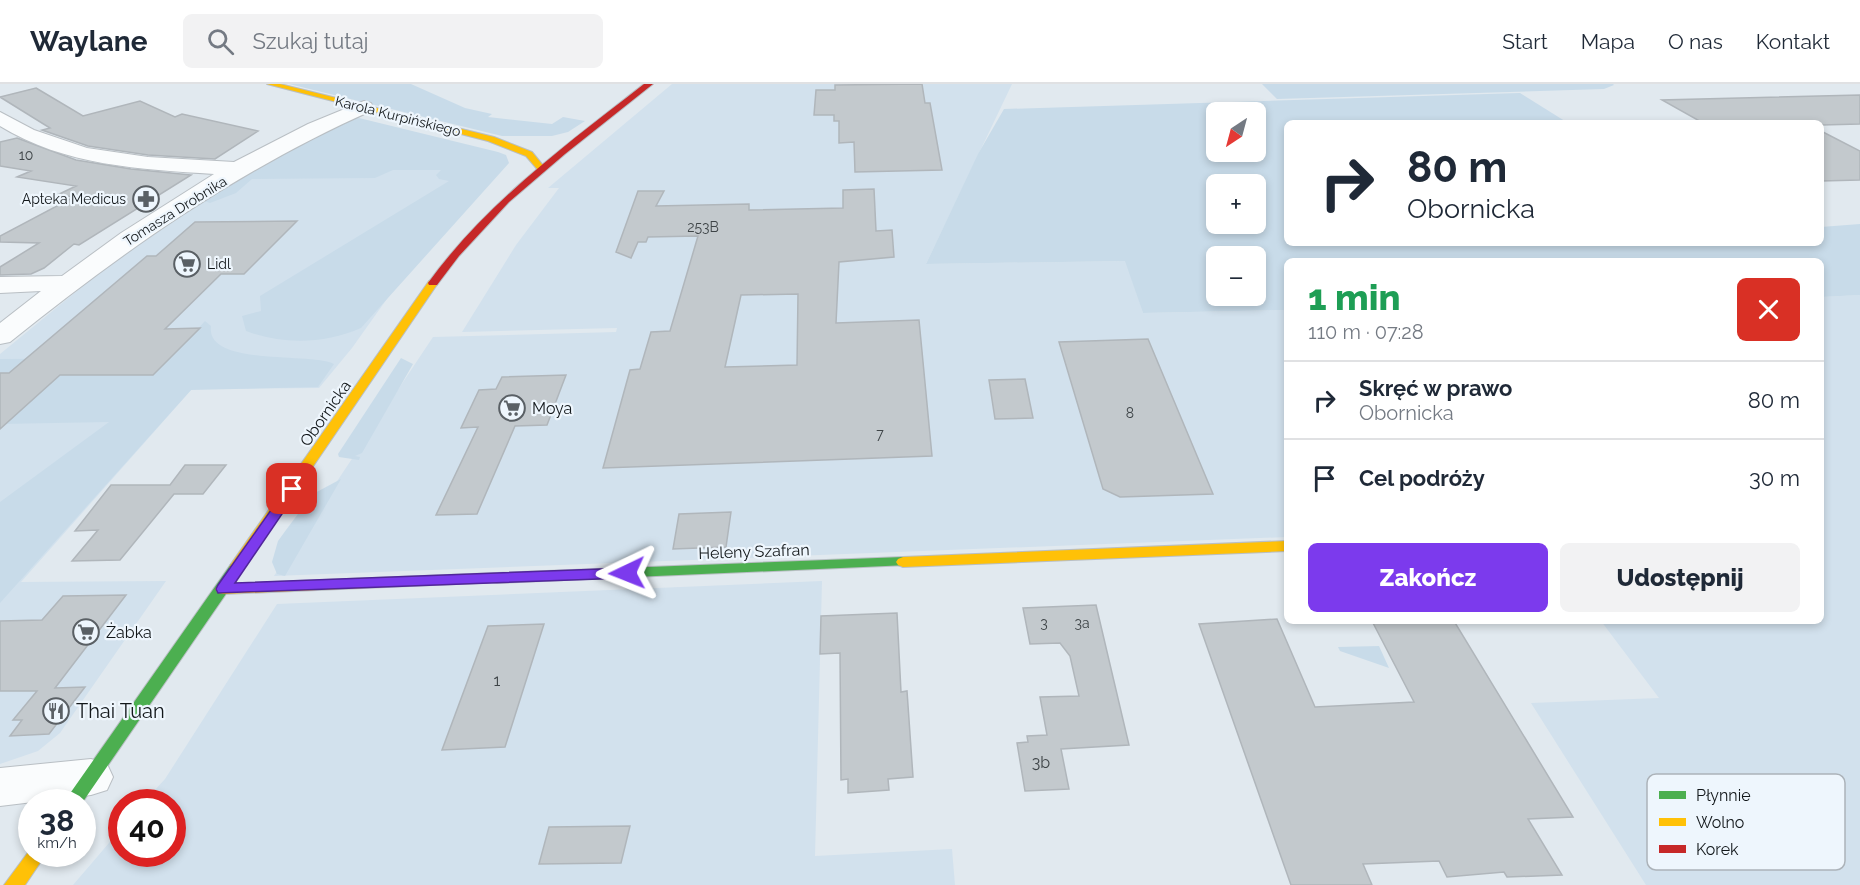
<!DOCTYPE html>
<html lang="pl">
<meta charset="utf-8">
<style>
:root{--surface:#fff;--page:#f2f2f3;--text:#1f2937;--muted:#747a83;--line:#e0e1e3;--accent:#7c3aed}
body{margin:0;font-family:Raleway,sans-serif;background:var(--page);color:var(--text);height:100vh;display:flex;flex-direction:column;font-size:22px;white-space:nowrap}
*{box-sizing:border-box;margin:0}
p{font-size:20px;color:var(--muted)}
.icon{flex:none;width:33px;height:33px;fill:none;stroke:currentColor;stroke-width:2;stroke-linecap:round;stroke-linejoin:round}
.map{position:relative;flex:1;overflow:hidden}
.sheet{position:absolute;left:1284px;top:174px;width:540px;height:366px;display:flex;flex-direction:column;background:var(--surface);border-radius:9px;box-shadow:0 3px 9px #0003}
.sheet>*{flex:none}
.hud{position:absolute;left:1284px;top:36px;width:540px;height:126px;border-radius:9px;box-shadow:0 3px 9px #0003;background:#fff;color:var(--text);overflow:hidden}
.needle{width:39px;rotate:216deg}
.fabs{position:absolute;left:1206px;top:18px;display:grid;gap:12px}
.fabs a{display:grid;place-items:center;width:60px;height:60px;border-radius:9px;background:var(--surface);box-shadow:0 3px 9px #0003;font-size:30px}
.speed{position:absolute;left:18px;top:705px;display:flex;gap:12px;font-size:30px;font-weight:700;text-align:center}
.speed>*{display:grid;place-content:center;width:78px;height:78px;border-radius:50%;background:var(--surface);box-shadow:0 3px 9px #0003;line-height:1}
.speed small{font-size:15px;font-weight:400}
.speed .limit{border:9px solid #d22;background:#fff;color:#111}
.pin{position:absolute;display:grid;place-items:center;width:51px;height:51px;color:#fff;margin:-26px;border-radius:12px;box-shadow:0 3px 9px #0006}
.me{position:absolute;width:66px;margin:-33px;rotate:268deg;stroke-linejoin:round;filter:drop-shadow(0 0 4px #0008)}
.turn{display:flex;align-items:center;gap:21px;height:126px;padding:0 24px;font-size:27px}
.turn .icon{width:78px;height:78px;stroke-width:2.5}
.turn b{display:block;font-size:42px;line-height:51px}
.round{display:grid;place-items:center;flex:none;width:63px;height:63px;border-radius:9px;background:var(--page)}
.summary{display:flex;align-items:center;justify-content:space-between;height:102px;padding:0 24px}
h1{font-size:36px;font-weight:800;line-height:45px;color:#1e9e55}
.action{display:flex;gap:12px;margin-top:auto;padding:12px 24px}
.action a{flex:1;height:69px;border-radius:9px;background:var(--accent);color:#fff;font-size:24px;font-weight:800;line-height:69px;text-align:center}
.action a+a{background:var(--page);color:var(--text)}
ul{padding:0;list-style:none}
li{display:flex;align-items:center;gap:18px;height:78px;padding:0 24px;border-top:2px solid var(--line)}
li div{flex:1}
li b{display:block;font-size:22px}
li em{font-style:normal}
header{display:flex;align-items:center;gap:36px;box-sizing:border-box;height:84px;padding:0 30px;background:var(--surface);border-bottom:2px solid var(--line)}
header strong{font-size:28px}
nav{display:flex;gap:33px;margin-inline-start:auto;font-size:21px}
.search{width:420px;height:54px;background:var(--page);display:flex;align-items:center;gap:15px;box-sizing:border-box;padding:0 21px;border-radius:9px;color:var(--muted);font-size:22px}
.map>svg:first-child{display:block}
.built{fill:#d2e1ed}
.green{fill:#c8dbe9;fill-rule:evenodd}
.building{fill:#c3c9cd;stroke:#b0b6bb;stroke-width:1.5;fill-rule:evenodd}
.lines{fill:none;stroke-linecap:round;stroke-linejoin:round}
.street-casing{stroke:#b9bfc4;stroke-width:2}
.fast-casing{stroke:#b9bfc4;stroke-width:2}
.slow-casing{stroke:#b9bfc4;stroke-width:2}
.jam-casing{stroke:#b9bfc4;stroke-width:2}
.street{fill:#fafcfd;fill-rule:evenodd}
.fast{fill:#4caf50;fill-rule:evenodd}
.slow{fill:#ffc107;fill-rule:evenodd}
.jam{fill:#c62828;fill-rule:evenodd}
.route{fill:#7c3aed;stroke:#51269a;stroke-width:1.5}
.labels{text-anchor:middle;stroke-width:4.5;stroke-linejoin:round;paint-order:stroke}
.far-street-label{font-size:14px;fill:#12171a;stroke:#eef6fd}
.number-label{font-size:14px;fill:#3e4447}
.far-poi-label{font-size:14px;fill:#12171a;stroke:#eef6fd;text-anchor:end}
.poi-label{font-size:16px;fill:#12171a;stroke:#eef6fd;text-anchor:start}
.street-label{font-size:16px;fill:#12171a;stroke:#eef6fd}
.near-number-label{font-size:16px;fill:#3e4447}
.near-poi-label{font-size:20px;fill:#12171a;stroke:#eef6fd;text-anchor:start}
.key{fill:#eef6fd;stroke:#acb3b9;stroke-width:1.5}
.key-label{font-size:16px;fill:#12171a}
</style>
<header>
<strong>Waylane</strong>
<div class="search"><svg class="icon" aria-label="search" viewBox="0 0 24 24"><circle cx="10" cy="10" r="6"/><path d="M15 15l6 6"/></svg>Szukaj tutaj</div>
<nav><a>Start</a><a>Mapa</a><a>O nas</a><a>Kontakt</a></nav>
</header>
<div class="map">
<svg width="1860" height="801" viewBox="0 0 1860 801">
<rect width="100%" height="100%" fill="#e1e9ef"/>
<path class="built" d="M672,0H1012L926,180L1126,177L1143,229L1287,226V453L274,492L433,253L616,248L617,244L462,248L516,161L559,104H548Z
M504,83L421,167L352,264L319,304L192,305L21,498L166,497L60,649L38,667L0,680V270L122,170L252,86Z
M1860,211V801H1646L1531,619L1659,614L1601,537H1821V213Z
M822,497L815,772L952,765L955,801H73L121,745L122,770H172V718H144L165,695L277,520Z"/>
<path class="green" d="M289,0H411L465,24L492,30L488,33L552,40L563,33L585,37L568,48L552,52H502Z
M1262,0H1613L1614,1L1604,5L1277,15Z
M1520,9L1568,39H1287V159H1821V143L1860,140V211L1821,213V177H1287V226L1143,229L1125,177L926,180L978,70L1004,25ZM1216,28H1256V68H1216ZM1216,100H1256V140H1216ZM1216,172H1256V212H1216Z
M359,34L498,68L506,71L509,79L361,244C325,260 283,261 246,247L242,232L261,227L260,212L449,97L439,95L436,91L441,86H393L375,94L252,95L236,109L210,119L204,117L245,90L346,36Z
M205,237L211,242C205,283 310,268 334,280L318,303L191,306L0,519V418L109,338L0,340V275L171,274Z
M401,274L413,280L362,369L355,372L360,373L359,376L339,373L338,370Z
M341,395L285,492L277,490L272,478L278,457L286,446L313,410Z
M1379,562L1389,584L1340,567L1338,563Z"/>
<path class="building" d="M922,0L925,19H930L942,86L855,88L854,58L839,59V37H834V31H814L816,6H835V1Z
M36,4L83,32L140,17L175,33L182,30L258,47L215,75L148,71L88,62L42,46L50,44L0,13Z
M1860,11V40L1821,41L1703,39L1662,16Z
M1821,47L1860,67V96L1821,97Z
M17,54L76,76L131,85L191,91L79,161L74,160L44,184L31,190L0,191V183L39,159L0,158V152L74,113L57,111L76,102L17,93L31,87L0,82V58Z
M874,105L876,147L892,146L894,173L839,178L836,239L919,236L932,372L603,384L630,286L640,285L651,248L670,247L698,152L648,153L646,158H638L631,174L616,168L638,107H664L656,122L749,120V126L843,124V106ZM798,210L797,281L725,283L741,211Z
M297,137L244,190H221L165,245L200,244L153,291H60L0,345V289H9L147,172H156L195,138Z
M1148,255L1213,410L1120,413L1103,405L1059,258Z
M566,291L547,341L515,342L477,430L436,431L478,343L461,344L479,306L496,305L502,293Z
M1025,295L1033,334L995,335L989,296Z
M185,381H226L203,410H174L120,476L72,477L98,446L75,447L111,401H170Z
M731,428L726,463L673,465L679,430Z
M126,511L55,604L85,603L49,650L10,652L22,636H13L37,607H0V537L42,536L63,512Z
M1096,521L1129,661L1061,665L1069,705L1025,707L1017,659L1028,658L1027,652L1047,651L1040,613L1079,612L1070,572L1060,559L1030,560L1023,524Z
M897,529L901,608L907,607L913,693L888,695L889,706L848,709V695L841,696L840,569L820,570L821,532Z
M1277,535L1315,623L1414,618L1372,537H1454L1573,733L1528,735L1562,791L1507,793L1504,788L1447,793L1439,777L1363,780L1372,801H1291L1199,540Z
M544,540L505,663L442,666L488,542Z
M630,742L621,779L539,780L549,743Z"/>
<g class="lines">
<g class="street-casing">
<path id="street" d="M364,17L371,19L373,23L371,27C238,86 123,167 10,258L0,260V239L41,207L0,209V193L62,192L121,149L214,90C140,85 65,82 0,42V28L34,46L87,64L148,73L234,78L308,40Z
M91,675L107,680L113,693L107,706L91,711L0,722V684Z"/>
</g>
<g class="fast-casing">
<path id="fast" d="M903,473L908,475L910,478L908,481L497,499L492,498L490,494L492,490L497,489Z
M236,479L241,480L243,484L241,488L82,719L64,718L231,480Z"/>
</g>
<g class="slow-casing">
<path id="slow" d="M267,0H280L494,53L532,68L545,84L538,86L526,72L488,57Z
M433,196L438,199L241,488H231L229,484L231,480L429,197Z
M1287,457V467L903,483L898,481L896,478L898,475L903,473Z
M497,489L502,490L504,494L502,498L223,510L218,509L215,505L218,501L223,500Z
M32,763V770H46L25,801H4Z"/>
</g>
<g class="jam-casing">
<path id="jam" d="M644,0H653L565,70L509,118L459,172L437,201H429L428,199C486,119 567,60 644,0Z"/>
</g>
<use href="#street" class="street"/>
<use href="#fast" class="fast"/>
<use href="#slow" class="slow"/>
<use href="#jam" class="jam"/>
</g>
<path class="route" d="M292,401L299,405L235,499L627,484L635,489L627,494L218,509L216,505L218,501L288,402Z"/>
<defs>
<g id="pharmacy-ring" transform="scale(1.35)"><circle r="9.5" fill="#eef6fd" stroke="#5a6065" stroke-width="1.5"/><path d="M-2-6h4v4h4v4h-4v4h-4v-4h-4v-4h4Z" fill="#5a6065"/></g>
<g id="supermarket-ring" transform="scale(1.35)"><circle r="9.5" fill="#eef6fd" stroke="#5a6065" stroke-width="1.5"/><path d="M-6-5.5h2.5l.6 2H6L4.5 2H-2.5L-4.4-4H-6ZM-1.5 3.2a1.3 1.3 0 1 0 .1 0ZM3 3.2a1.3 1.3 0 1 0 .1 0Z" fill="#5a6065"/></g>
<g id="restaurant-ring" transform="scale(1.35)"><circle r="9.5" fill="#eef6fd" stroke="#5a6065" stroke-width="1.5"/><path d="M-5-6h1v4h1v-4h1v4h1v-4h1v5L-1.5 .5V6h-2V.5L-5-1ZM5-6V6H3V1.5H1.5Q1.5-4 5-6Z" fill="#5a6065"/></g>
</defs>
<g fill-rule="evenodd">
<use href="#pharmacy-ring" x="146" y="115"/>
<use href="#supermarket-ring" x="187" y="180"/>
<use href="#supermarket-ring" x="512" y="324"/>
<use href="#supermarket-ring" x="86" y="548"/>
<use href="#restaurant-ring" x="56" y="627"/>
</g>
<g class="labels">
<g class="far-street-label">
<text transform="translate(398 32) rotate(14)" y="5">Karola Kurpińskiego</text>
<text transform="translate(175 127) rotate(-32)" y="5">Tomasza Drobnika</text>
</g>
<g class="number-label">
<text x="26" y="76">10</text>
<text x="703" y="148">253B</text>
<text x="1130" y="334">8</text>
<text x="880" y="355">7</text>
<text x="1044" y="544">3</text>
<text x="1082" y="544">3a</text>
</g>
<g class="far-poi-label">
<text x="126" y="120">Apteka Medicus</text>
<text x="207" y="185" text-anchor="start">Lidl</text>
</g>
<g class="poi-label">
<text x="532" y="330">Moya</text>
<text x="106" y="554">Żabka</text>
</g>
<g class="street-label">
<text transform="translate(325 329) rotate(-55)" y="6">Obornicka</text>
<text transform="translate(754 467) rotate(-2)" y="6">Heleny Szafran</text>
</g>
<g class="near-number-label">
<text x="497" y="602">1</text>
<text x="1041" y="684">3b</text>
</g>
<g class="near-poi-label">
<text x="76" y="634">Thai Tuan</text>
</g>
</g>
<rect x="1647" y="690" width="198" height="96" rx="9" class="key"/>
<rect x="1659" y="707" width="27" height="8" fill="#4caf50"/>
<rect x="1659" y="734" width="27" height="8" fill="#ffc107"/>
<rect x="1659" y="761" width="27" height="8" fill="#c62828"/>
<g class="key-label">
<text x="1696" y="717">Płynnie</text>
<text x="1696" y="744">Wolno</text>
<text x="1696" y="771">Korek</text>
</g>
</svg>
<div class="fabs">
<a><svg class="needle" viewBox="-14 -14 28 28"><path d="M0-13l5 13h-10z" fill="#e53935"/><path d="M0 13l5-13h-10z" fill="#747a83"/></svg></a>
<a>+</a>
<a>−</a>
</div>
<div class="speed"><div>38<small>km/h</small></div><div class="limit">40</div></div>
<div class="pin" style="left:292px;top:405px;background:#d93025"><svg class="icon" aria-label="arrive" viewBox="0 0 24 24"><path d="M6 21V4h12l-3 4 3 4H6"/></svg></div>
<svg class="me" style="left:627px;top:489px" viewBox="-20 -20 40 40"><path d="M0-17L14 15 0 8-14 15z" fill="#7c3aed" stroke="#fff" stroke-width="4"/></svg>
<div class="hud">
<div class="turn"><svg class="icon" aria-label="right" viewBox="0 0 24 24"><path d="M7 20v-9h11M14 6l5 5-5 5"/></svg><div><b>80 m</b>Obornicka</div></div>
</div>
<section class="sheet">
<div class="summary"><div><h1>1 min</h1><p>110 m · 07:28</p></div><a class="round" style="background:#d93025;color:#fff"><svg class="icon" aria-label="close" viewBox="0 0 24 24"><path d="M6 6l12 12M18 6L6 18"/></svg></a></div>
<ul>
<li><svg class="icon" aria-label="right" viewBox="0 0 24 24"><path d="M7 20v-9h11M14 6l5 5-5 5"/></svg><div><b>Skręć w prawo</b><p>Obornicka</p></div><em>80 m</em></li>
<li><svg class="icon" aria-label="arrive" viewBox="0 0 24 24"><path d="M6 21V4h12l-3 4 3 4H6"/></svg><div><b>Cel podróży</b></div><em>30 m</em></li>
</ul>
<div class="action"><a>Zakończ</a><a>Udostępnij</a></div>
</section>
</div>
